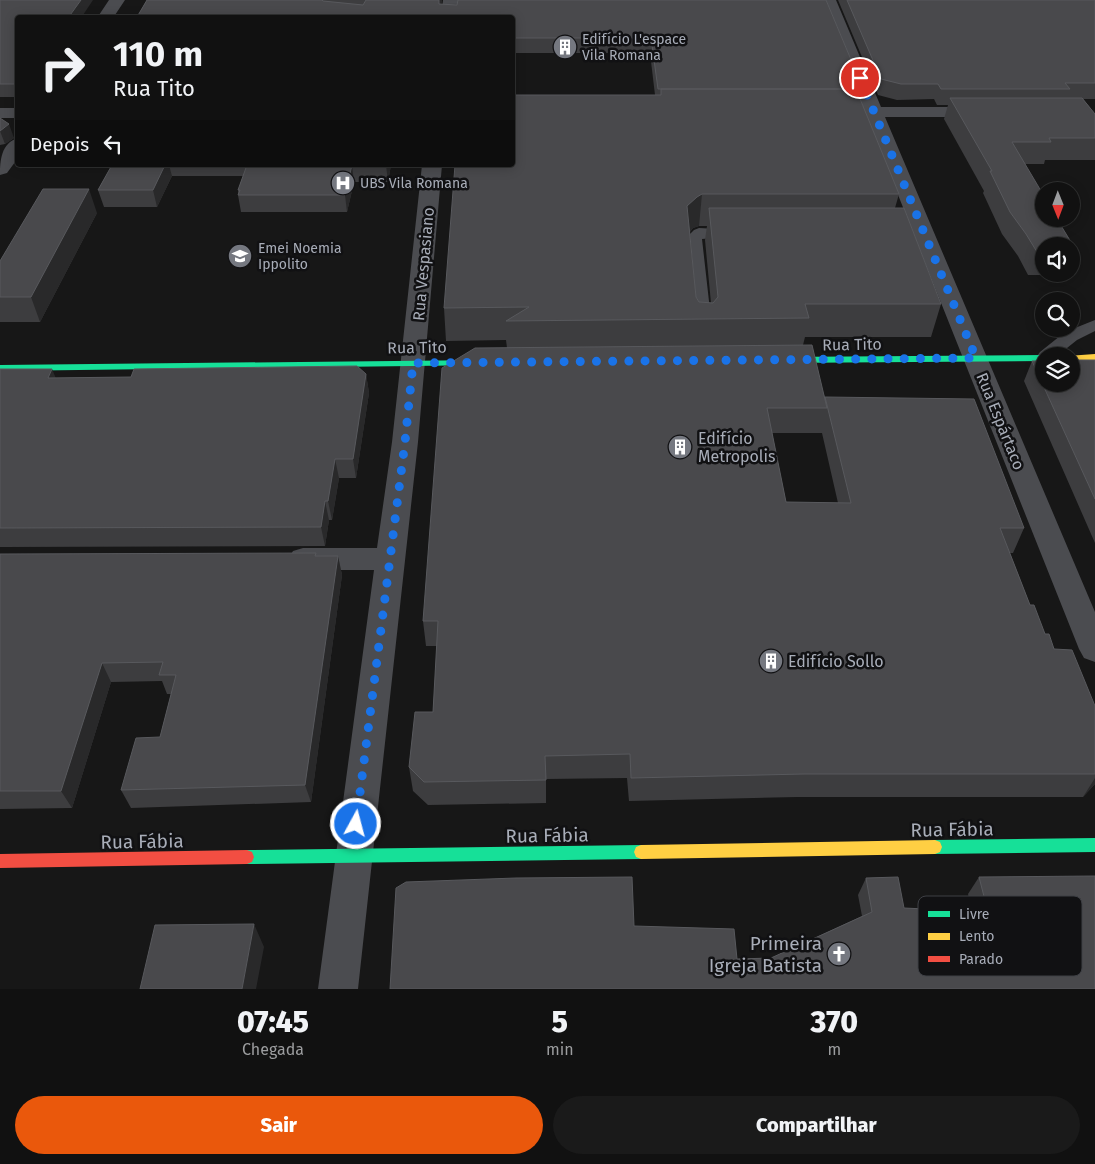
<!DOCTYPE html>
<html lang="pt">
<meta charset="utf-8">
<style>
:root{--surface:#111;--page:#1a1a1a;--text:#f1f3f6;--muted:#9c9d9f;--line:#303131;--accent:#ea580c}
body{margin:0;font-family:"Fira Sans",sans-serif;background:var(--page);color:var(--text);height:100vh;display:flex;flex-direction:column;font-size:19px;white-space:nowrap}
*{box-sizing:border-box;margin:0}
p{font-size:16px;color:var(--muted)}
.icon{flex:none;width:28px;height:28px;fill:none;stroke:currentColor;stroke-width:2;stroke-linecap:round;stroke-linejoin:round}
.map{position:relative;height:989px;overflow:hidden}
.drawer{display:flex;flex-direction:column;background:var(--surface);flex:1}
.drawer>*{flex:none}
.top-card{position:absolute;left:15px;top:15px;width:500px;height:152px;border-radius:5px;box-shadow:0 2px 12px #0003,0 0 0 1px var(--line);background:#111;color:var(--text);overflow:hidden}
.needle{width:32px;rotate:179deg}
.fabs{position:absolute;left:1035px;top:182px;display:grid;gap:10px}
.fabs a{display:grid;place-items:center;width:45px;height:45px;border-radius:50%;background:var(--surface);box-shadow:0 2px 12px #0003,0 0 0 1px var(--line);font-size:25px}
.pin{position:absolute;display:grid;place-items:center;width:42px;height:42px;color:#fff;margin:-21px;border:2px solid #fff;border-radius:50%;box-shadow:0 1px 5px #0007}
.me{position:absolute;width:55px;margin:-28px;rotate:7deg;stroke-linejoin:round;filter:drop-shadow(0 0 4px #0008)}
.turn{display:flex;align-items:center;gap:18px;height:105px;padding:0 15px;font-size:22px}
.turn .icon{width:65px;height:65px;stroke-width:2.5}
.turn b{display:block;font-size:35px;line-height:42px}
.then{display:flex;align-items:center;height:48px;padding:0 15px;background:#0003;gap:10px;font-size:19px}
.eta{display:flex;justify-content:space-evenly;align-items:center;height:85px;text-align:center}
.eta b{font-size:30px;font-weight:800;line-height:35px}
.primary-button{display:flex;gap:10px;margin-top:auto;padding:10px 15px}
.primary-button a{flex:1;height:58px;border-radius:30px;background:var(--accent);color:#fff;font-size:20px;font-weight:800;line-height:58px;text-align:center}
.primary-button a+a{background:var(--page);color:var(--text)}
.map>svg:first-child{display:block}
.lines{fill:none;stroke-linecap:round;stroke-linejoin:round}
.lane{fill:#4b4c50;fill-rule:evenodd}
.street{fill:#4b4c50;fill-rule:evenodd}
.fast{fill:#16e098;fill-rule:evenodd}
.slow{fill:#ffcf43;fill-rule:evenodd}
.jam{fill:#f24e42;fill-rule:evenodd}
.wall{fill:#3d3d3f;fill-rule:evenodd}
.shaded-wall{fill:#29292a}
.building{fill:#49494c;stroke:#58595d}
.route{stroke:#1a73e8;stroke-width:9;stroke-dasharray:0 16.2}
.labels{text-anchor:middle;stroke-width:5;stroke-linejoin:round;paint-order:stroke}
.far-poi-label{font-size:14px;fill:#a8adb8;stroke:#111113;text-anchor:start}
.street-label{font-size:16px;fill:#a8adb8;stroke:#111113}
.poi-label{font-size:16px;fill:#a8adb8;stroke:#111113;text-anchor:start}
.near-street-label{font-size:19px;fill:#a8adb8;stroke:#111113}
.near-poi-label{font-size:19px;fill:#a8adb8;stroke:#111113;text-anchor:end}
.key{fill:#111113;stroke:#3e4045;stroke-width:1}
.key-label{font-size:14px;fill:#a8adb8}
</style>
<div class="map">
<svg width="1095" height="989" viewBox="0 0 1095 989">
<rect width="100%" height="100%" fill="#171717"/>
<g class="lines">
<path class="lane" d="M699,228L737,230L740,233L737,236L702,239L712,328L709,332L703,333L697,332L694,328L686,238L694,230Z
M1095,320V331L1077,340L1057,356H1044V361L1040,360L1037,356L1040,352L1065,332Z"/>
<path class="street" d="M109,0H125L113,18H97Z
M443,0H459L457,18H441Z
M820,0H836L881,107H983L989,108L992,112L989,116L983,117H885L1095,612V662L1084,658L1079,649L867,117L850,116L847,112L850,108L863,107Z
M0,108H18V118H0Z
M18,138V158L7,173L0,175C0,161 1,143 18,138Z
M422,165H442L418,442L358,989H318L374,570H303L293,567L288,559L293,551L303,548H377L392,442Z"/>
<path class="fast" d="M1044,355L1048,356H1044V361L778,363L773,360L778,357Z
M487,360L491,361L492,363L491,365L0,371V365Z
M1095,838V852L935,854L930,852L928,847L930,842L935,840Z
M641,845L646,847L648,852L646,857L641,859L247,864L242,862L240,857L242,852L247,850Z"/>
<path class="slow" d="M1095,354V360L1071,361V356H1067Z
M935,840L940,842L942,847L940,852L935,854L641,859L636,857L634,852L636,847L641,845Z"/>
<path class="jam" d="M247,850L252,852L254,857L252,862L247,864L0,868V854Z"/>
</g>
<path class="wall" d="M0,0L18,18V97H0Z
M147,0H442L441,4L826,0L857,74L854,89L899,194L895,208L941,304L931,337H805L803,345L825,397L1024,528L1013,553H1010L1030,605L1045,634L1054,649L1095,706V784L1083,797H797L629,801L627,778L546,779V803L428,805L413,791L409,767L433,712L437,646H426L423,621L507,348L506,340L446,341L444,308L655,95L650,53H512V18L137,17ZM699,226H707L705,240L711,303L699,302L696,297L690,232L693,228ZM772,433H822L838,503L786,502Z
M838,0H1095V99H1083L1095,114V160H1045L1044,164H1024L1077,252L1071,267V246H1044V274H1069L1068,275H1028L1018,256L1002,234L983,193L984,191L944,119L948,105H937L934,99L897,100L878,95Z
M0,118L14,138L5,144L0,145Z
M112,165H391L388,182H354L347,212H241L238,195V190L243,176H172L157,207H104L98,190Z
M97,213L40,322H0V261Z
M1095,360V543L1024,381L1032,361Z
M0,369L56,378L366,374L369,393L356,478H339L332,520H329L325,546L0,547Z
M0,554L338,556L342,575L311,802L131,808L121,790L160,737L171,694H167L162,681L111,682L72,808L0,809Z
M979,877L1095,989H390L634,926L737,959L771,958L862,916L858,895L866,878L904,908L972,911L968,894Z"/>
<path class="shaded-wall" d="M81,0H93L81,18H68Z
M439,0H442L440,18L439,4Z
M9,124L14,138L5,144L0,131Z
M165,165H169L172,176L157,207L153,190Z
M352,165L354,182L347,212L345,195Z
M386,165H391L388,182Z
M89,189L97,213L40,322L31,297Z
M702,194L699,226L693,228L684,238L687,206L697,197Z
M52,369L60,388L48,378Z
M366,374L369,393L356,478L353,459Z
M335,459L339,478L332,520L328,501Z
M325,501L329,520L325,546L321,527Z
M338,556L342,575L311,802L305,785Z
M102,663L111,682L72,808L61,791Z
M1095,778V784L1083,797Z
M254,924L264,947L256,989H242Z"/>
<path class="building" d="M0,0H81L68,18H18V84H0Z
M147,0H322L323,1L363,5L366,0H439V4L457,5L458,0H826L857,74L840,70L848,89H658L651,38H512V18H106L137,17Z
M847,0H1095V83H1065L1070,89H941L938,84H901L881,79Z
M661,89H856L899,194H702L697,197L687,206L696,297L699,302L713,303L718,297L709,208H904L941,304H805L809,318L506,321L529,307L444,308L455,165H512V95H661Z
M950,98H1082L1095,114V138H1049L1051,142H1012L1044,196V219H1057L1077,252H1071V246H1044V252H1037L1026,234L1010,212L990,171H992Z
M0,118L9,124L0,131Z
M112,165H165L153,190H98Z
M247,165H361H352L345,195H238L240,190H238Z
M43,189H89L31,297H0V261Z
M812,345L827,408H767L786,502L851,503L825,397L974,399L1024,528H1000L1030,605H1034L1045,634H1049L1054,649L1072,650L1095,706V774H804L631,778L630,754L545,756L546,780L424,782L409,767L415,712H433L438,621H423L442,368L475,348Z
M1071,360H1095V499L1032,361H1044V384H1071Z
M357,366L366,374L353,459H335L328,501H325L321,527L0,528V369H52L48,378L131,377L134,369Z
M316,553L315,556H338L305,785L121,790L136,738L160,737L176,675H159L163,662L102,663L61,791H0V554Z
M1095,876V989H390L396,888L406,882L516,878L632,877L634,926L734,929L737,959L771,958L872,912L866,878L898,877L904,908L988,912L979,877Z
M254,924L242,989H140L155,925Z"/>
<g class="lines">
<path class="route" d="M356,824L405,442L413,363L976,358L860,78"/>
</g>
<defs>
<g id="building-disc" transform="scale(1.25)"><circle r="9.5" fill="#757880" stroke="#111113"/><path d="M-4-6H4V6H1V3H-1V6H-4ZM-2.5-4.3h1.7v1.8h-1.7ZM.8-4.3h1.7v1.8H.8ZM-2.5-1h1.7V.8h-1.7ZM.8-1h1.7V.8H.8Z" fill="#fff"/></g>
<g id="hospital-disc" transform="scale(1.25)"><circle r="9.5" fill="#757880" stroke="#111113"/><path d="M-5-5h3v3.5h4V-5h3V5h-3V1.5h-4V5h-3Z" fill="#fff"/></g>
<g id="school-disc" transform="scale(1.25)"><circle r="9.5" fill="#757880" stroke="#111113"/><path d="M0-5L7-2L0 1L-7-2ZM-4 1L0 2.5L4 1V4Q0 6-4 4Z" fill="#fff"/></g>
<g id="church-disc" transform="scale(1.25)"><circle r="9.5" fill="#757880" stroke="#111113"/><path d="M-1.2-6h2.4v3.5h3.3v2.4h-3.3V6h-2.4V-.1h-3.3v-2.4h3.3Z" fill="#fff"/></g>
</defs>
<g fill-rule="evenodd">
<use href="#building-disc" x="565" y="47"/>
<use href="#hospital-disc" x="343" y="183"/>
<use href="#school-disc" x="240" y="256"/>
<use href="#building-disc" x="680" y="447"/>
<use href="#building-disc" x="771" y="661"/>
<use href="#church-disc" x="839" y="954"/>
</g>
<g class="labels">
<g class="far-poi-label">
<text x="582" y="44">Edifício L'espace<tspan x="582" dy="16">Vila Romana</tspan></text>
<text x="360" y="188">UBS Vila Romana</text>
<text x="258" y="253">Emei Noemia<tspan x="258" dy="16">Ippolito</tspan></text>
</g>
<g class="street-label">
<text transform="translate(423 264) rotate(-85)" y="6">Rua Vespasiano</text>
<text transform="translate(852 344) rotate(-1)" y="6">Rua Tito</text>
<text transform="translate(417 347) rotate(-1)" y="6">Rua Tito</text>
<text transform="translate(1001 421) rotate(68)" y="6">Rua Espártaco</text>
</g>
<g class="poi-label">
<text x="698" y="444">Edifício<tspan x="698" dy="18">Metropolis</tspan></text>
<text x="788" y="667">Edifício Sollo</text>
</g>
<g class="near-street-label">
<text transform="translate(952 829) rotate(-1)" y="7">Rua Fábia</text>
<text transform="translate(547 835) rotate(-1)" y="7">Rua Fábia</text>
<text transform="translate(142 841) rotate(-1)" y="7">Rua Fábia</text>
</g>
<g class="near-poi-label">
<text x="822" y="950">Primeira<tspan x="822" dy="22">Igreja Batista</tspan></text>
</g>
</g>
<rect x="918" y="896" width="164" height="80" rx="8" class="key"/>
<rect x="928" y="911" width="22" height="6" fill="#16e098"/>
<rect x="928" y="933" width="22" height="7" fill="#ffcf43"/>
<rect x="928" y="956" width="22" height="6" fill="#f24e42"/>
<g class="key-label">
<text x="959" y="919">Livre</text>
<text x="959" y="941">Lento</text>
<text x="959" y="964">Parado</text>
</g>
</svg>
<div class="fabs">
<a><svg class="needle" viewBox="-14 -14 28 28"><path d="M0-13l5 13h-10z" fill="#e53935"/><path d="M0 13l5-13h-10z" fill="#9c9d9f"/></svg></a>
<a><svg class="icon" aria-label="sound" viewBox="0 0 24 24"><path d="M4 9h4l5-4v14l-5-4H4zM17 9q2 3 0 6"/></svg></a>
<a><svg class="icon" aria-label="search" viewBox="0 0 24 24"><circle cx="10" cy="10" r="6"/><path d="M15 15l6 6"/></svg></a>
<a><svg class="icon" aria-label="layers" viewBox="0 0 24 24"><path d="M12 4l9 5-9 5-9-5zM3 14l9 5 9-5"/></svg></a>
</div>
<div class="pin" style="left:860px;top:78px;background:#d93025"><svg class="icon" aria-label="arrive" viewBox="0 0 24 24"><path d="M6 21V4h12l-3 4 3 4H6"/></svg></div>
<svg class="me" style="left:356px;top:824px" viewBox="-20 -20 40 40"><circle r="17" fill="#1a73e8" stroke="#fff" stroke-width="3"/><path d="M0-11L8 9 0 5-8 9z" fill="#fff"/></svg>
<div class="top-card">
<div class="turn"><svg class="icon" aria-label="right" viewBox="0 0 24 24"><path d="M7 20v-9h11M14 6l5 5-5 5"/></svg><div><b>110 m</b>Rua Tito</div></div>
<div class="then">Depois<svg class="icon" aria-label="left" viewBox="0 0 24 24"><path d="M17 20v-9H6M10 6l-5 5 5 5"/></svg></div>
</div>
</div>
<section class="drawer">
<div class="eta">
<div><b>07:45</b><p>Chegada</p></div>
<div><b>5</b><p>min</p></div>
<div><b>370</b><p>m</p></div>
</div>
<div class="primary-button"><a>Sair</a><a>Compartilhar</a></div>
</section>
